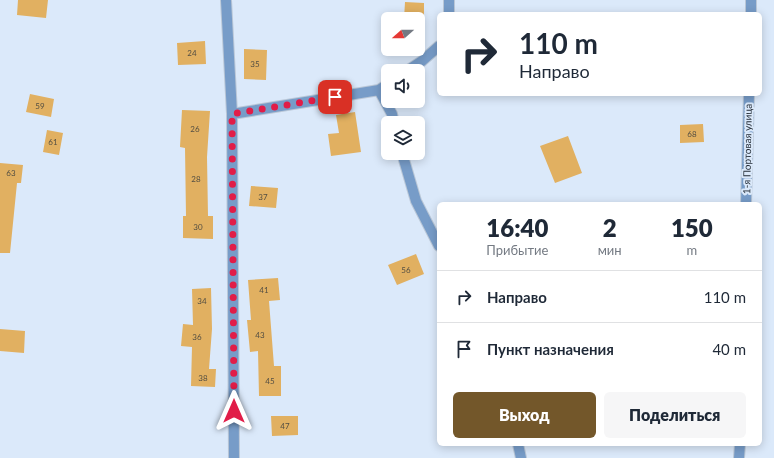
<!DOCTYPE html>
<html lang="ru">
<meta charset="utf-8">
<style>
:root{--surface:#fff;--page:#f6f6f7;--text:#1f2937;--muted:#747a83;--line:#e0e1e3;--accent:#73572a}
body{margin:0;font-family:Lato,sans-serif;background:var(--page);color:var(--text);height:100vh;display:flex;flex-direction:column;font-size:15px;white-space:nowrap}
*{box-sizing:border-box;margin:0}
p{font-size:13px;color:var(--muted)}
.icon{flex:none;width:22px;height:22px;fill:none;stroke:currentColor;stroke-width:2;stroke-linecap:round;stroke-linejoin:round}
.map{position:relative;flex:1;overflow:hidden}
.drawer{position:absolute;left:437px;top:202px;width:325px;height:244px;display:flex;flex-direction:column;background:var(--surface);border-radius:6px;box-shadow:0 2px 10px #0003}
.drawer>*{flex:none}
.banner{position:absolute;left:437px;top:12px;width:325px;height:84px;border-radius:6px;box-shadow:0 2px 10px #0003;background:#fff;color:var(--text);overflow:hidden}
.needle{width:26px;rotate:249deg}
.tools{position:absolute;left:381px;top:12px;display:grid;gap:8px}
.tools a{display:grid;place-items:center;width:44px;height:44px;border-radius:6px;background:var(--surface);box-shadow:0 2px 10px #0003;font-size:20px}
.pin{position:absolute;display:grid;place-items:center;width:34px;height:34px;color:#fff;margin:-17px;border-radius:8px;box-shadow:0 2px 6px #0006}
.me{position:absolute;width:44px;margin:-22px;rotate:0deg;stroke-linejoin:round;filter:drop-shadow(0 0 3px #0008)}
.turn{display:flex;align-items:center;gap:14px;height:84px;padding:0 16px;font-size:18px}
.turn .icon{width:52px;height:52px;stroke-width:2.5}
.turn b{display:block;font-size:28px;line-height:34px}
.eta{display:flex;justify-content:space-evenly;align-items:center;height:68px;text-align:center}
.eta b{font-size:24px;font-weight:800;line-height:28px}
.action{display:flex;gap:8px;margin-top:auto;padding:8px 16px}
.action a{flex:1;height:46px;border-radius:6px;background:var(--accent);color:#fff;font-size:16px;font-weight:800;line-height:46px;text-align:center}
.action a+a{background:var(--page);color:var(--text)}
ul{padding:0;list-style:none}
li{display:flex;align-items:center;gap:12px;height:52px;padding:0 16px;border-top:1px solid var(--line)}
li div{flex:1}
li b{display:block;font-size:15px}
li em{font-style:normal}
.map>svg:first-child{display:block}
.building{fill:#e1b061}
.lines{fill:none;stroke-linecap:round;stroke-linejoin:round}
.minor-casing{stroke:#bac7d7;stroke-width:12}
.minor{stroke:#779cc8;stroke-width:10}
.route{stroke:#e11d48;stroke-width:7;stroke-dasharray:0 12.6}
.labels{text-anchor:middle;stroke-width:4;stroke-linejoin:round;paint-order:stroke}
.number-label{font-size:8px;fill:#534e42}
.street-label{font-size:10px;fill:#242d37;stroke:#dbe9fa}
</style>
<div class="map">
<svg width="774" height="458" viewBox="0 0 774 458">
<rect width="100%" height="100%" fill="#dbe9fa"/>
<path class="building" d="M18,0H48L46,18L17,15Z
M405,2L424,3V19H404Z
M205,41L206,64L178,65L177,43Z
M244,49L267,50L266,80L244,79Z
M30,94L54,99L51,117L26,112Z
M182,110L210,111L207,157L208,216H213V239L183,238V216H186L185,148L180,147Z
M355,112L361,152L331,156L328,134L339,133L336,115Z
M703,124L704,142L680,143V125Z
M47,130L63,133L59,155L43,152Z
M568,136L582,173L555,183L540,146Z
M0,163L23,165L21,183H17L10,253H0Z
M251,186L278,188L276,208L249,206Z
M416,254L424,274L397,285L388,265Z
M278,278L280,300L269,301L274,366H281V396H259L258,351L250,352L247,320H251L248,280Z
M211,288L212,329L209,369H216L215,387L191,386L192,347L181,346L183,324L193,325L192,289Z
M0,329L25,331L24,353L0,351Z
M271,416H298V435L272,436Z"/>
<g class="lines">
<g class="minor-casing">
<path id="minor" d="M226,0L232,114L234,458
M449,0V14
M751,14V0
M407,71L422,61L439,46
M388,84L379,90L392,114L394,123
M232,114L379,90
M402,153L416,201L439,246
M746,204L749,94
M518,444L521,458
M739,458L740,444"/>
</g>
<use href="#minor" class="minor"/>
</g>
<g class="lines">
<path class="route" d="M234,411L232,114L335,97"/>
</g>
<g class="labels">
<g class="number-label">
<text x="192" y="56">24</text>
<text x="255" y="67">35</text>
<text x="40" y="109">59</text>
<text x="195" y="132">26</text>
<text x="692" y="137">68</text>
<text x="53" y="145">61</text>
<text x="11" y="176">63</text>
<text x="196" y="182">28</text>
<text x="263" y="200">37</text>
<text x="198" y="230">30</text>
<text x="406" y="273">56</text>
<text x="264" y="293">41</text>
<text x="202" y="304">34</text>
<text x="260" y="338">43</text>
<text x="197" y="340">36</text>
<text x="203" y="381">38</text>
<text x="270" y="384">45</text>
<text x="285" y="429">47</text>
</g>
<g class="street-label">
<text transform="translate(747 149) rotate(-89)" y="4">1-я Портовая улица</text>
</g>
</g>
</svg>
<div class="tools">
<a><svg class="needle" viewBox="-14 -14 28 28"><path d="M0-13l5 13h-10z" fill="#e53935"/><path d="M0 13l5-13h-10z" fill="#747a83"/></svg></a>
<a><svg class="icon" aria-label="sound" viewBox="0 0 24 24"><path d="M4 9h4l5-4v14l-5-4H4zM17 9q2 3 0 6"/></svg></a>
<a><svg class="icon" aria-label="layers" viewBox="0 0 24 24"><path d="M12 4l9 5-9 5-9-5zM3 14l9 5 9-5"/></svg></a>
</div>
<div class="pin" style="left:335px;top:97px;background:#d93025"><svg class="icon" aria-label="arrive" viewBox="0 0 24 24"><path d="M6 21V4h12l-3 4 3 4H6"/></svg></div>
<svg class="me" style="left:234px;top:411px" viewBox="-20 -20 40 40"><path d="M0-17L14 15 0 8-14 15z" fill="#e11d48" stroke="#fff" stroke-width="4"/></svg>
<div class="banner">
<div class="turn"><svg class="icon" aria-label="right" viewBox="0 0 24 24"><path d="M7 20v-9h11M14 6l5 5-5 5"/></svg><div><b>110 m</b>Направо</div></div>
</div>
<section class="drawer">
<div class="eta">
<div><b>16:40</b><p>Прибытие</p></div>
<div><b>2</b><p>мин</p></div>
<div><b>150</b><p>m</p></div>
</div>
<ul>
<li><svg class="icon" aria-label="right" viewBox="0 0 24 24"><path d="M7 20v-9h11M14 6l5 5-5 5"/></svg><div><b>Направо</b></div><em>110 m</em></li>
<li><svg class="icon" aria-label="arrive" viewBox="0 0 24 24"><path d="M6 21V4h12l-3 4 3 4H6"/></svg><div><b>Пункт назначения</b></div><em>40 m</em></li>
</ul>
<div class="action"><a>Выход</a><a>Поделиться</a></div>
</section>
</div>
